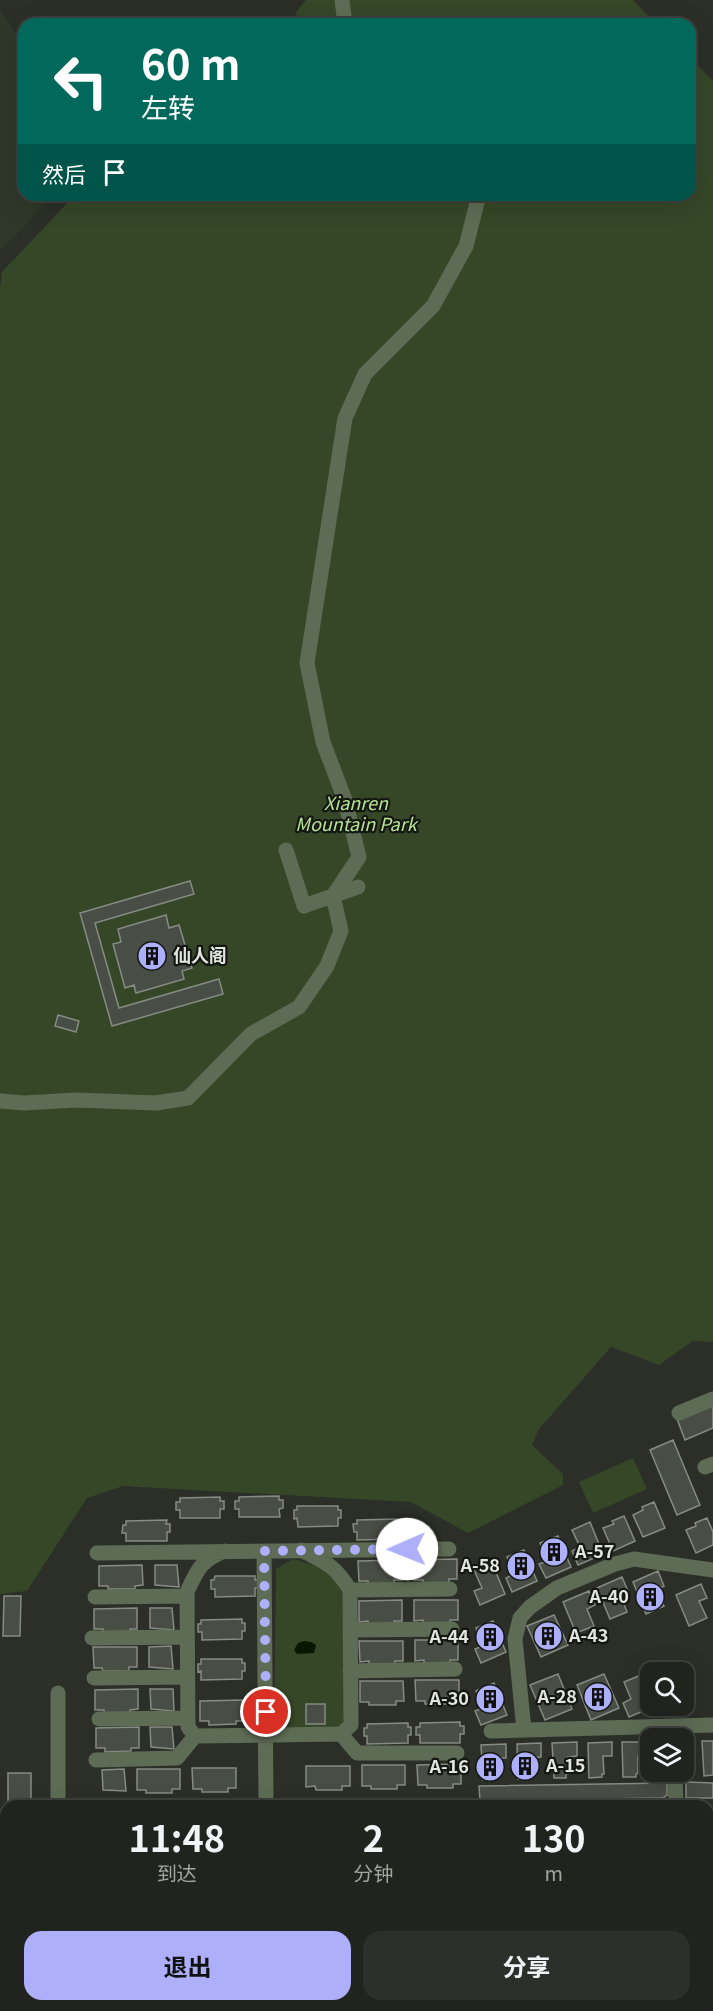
<!DOCTYPE html>
<html lang="zh">
<meta charset="utf-8">
<style>
:root{--surface:#20231e;--page:#2d2f2b;--text:#f1f3f6;--muted:#a2a4a4;--line:#3d403c;--accent:#adaffb}
body{margin:0;font-family:Georgia,"Noto Sans SC",serif;background:var(--page);color:var(--text);height:100vh;display:flex;flex-direction:column;font-size:22px;white-space:nowrap}
*{box-sizing:border-box;margin:0}
p{font-size:20px;color:var(--muted)}
.icon{flex:none;width:33px;height:33px;fill:none;stroke:currentColor;stroke-width:2;stroke-linecap:round;stroke-linejoin:round}
.map{position:relative;flex:1;overflow:hidden}
.side{position:absolute;left:0px;top:1800px;width:714px;height:212px;display:flex;flex-direction:column;background:var(--surface);border-radius:18px 18px 0 0;box-shadow:0 6px 24px #0002,0 0 0 2px var(--line)}
.side>*{flex:none}
.guide{position:absolute;left:18px;top:18px;width:678px;height:183px;border-radius:18px;box-shadow:0 6px 24px #0002,0 0 0 2px var(--line);background:#00695c;color:#fff;overflow:hidden}
.fabs{position:absolute;left:640px;top:1662px;display:grid;gap:12px}
.fabs a{display:grid;place-items:center;width:54px;height:54px;border-radius:12px;background:var(--surface);box-shadow:0 6px 24px #0002,0 0 0 2px var(--line);font-size:30px}
.pin{position:absolute;display:grid;place-items:center;width:51px;height:51px;color:#fff;margin:-26px;border:3px solid #fff;border-radius:50%;box-shadow:0 2px 6px #0007}
.me{position:absolute;width:66px;margin:-33px;rotate:269deg;stroke-linejoin:round;filter:drop-shadow(0 0 4px #0008)}
.turn{display:flex;align-items:center;gap:21px;height:126px;padding:0 24px;font-size:27px}
.turn .icon{width:78px;height:78px;stroke-width:2.5}
.turn b{display:block;font-size:42px;line-height:51px}
.then{display:flex;align-items:center;height:57px;padding:0 24px;background:#0003;gap:12px;font-size:22px}
.eta{display:flex;justify-content:space-evenly;align-items:center;height:102px;text-align:center}
.eta b{font-size:36px;font-weight:700;line-height:42px}
.cta{display:flex;gap:12px;margin-top:auto;padding:12px 24px}
.cta a{flex:1;height:69px;border-radius:18px;background:var(--accent);color:#111;font-size:24px;font-weight:700;line-height:69px;text-align:center}
.cta a+a{background:var(--page);color:var(--text)}
.map>svg:first-child{display:block}
.built{fill:#2f372a}
.green{fill:#354727}
.water{fill:#091700}
.building{fill:#484d45;stroke:#868b83;stroke-width:1.5}
.lines{fill:none;stroke-linecap:round;stroke-linejoin:round}
.minor{stroke:#5e6c55;stroke-width:15}
.route{stroke:#adaffb;stroke-width:10;stroke-dasharray:0 18}
.labels{text-anchor:middle;stroke-width:4.5;stroke-linejoin:round;paint-order:stroke}
.park-label{font-size:18px;font-style:italic;fill:#b6e493;stroke:#151713}
.poi-label{font-size:18px;font-weight:bold;fill:#e2e5e0;stroke:#151713;text-anchor:end}
</style>
<div class="map">
<svg width="713" height="2011" viewBox="0 0 713 2011">
<rect width="100%" height="100%" fill="#2b2f28"/>
<path class="built" d="M0,9L24,46V195H53L0,251Z"/>
<path class="green" d="M306,0H633L656,24H297L296,12Z
M690,58L713,81V1342L693,1341L659,1365L611,1347L539,1429L532,1445L563,1474V1485L468,1533L411,1502L123,1486L87,1498L27,1591L0,1594V288L2,272L75,195L180,201L188,195H690Z
M633,1458L647,1489L593,1513L579,1482Z
M293,1559L317,1566L332,1576L344,1596V1727H274L276,1569Z"/>
<path class="water" d="M304,1641L311,1642L316,1645L314,1653L297,1654L294,1650L298,1643Z"/>
<path class="building" d="M190,881L194,894L95,923L119,1008L219,979L223,994L112,1026L80,913Z
M166,915L169,928L179,925L192,968L182,971L184,979L136,993L134,985L125,988L113,944L121,942L118,929Z
M58,1015L79,1021L76,1032L55,1026Z
M713,1404V1428L685,1440L677,1419Z
M673,1440L700,1505L677,1515L650,1450Z
M279,1496V1500H283V1508L279,1509L280,1517H239V1509H235V1501H239V1497Z
M220,1497V1501H224V1509H220V1518H180V1510H176V1502H180V1498Z
M654,1502L665,1528L643,1537L633,1515L643,1510L642,1507Z
M297,1506H338V1510H341V1518H338V1526L298,1527L297,1518L294,1519V1510H297Z
M624,1516L635,1541L613,1551L603,1528L614,1524L612,1521Z
M707,1518L713,1532V1545L696,1553L686,1530L696,1526L695,1523Z
M398,1519V1523H401V1531H398V1539L357,1540V1532H354L353,1524H357V1520Z
M167,1520L166,1524H170V1532H167V1541H126V1533H122L123,1525H126V1521Z
M590,1522L603,1554L578,1565L572,1551L580,1547L572,1530Z
M558,1536L571,1567L546,1578L539,1564L548,1561L540,1543Z
M524,1550L537,1581L512,1592L506,1578L514,1574L507,1557Z
M457,1559V1579H449V1583H423V1580H414V1560Z
M402,1560V1580H394V1584H368V1581H359L358,1561Z
M492,1563L505,1594L480,1605L474,1591L482,1588L474,1570Z
M142,1565L143,1585L135,1586V1589H108V1586H99V1566Z
M155,1565H177L179,1587L155,1585Z
M658,1571L664,1586L657,1589L664,1606L646,1614L633,1582Z
M215,1576H255V1580H259V1588H255V1596L215,1597V1589H211V1580H214Z
M622,1577L628,1591L620,1594L627,1612L610,1619L597,1588Z
M701,1584L707,1598L699,1601L707,1618L689,1626L676,1595Z
M589,1591L595,1605L587,1609L594,1626L576,1633L563,1602Z
M4,1596H21L20,1636H3Z
M402,1600V1621H394L395,1624L368,1625V1621L359,1622V1601Z
M414,1600H458V1620H450V1624H423V1620L414,1621Z
M137,1608V1629H130V1632L103,1633V1629H94V1609Z
M150,1608H172L174,1630L150,1628Z
M554,1615L568,1645L541,1657L527,1626Z
M242,1619V1623H245V1631H242V1639L202,1640V1632H198V1624H201V1620Z
M493,1621L506,1652L481,1663L475,1649L483,1646L476,1628Z
M415,1640H458V1660H450V1664H424V1660L415,1661Z
M359,1641H403V1661H395V1665H369V1661L360,1662Z
M171,1646L173,1669L149,1667V1647Z
M93,1647H137V1667H129V1671H103L102,1668H94Z
M201,1659H242V1663H245V1671H242V1679L201,1680V1671L198,1672V1664H201Z
M674,1661L679,1672H658L656,1669Z
M558,1674L572,1709L545,1720L530,1685Z
M604,1674L619,1708L591,1720L577,1685Z
M641,1675L651,1697V1706H655L629,1717L623,1703L631,1699L624,1682Z
M415,1680H459V1700H451V1704H425V1701H416Z
M360,1681H403L404,1701H396V1705H369V1702H360Z
M494,1683L507,1715L481,1725L475,1711L483,1708L476,1691Z
M138,1689V1709L130,1710V1713L104,1714V1710H95V1690Z
M150,1689H173L174,1711L151,1709Z
M243,1700L244,1721H236V1724L209,1725V1721H200V1701Z
M306,1704H325V1724H306Z
M460,1722V1726H464V1734H460V1743H420V1735H416V1727H420V1723Z
M408,1723V1727H411V1735H408V1743L367,1744V1736H364V1728H367V1724Z
M139,1727V1748H131V1751L105,1752V1748H96V1728Z
M150,1727H172L174,1749L151,1747Z
M702,1741H713V1775L704,1776Z
M577,1742V1756L568,1757V1774H566V1778H554L552,1743Z
M612,1742V1756H603L604,1774H602V1777L589,1778L588,1743Z
M622,1742H647V1755L638,1756V1773L636,1774V1777H623Z
M541,1743V1757L532,1758L533,1775H530V1779H518L517,1744Z
M506,1744V1758H497V1776H495V1779L483,1780L481,1745Z
M461,1764V1784H453V1788H427V1785H418L417,1765Z
M362,1765H405V1785H397V1789H371V1786H362Z
M306,1766H350V1786H342V1790H316L315,1786L306,1787Z
M192,1768H236V1788H228V1792H202V1789H193Z
M124,1769L126,1791L103,1790L102,1770Z
M137,1769H180V1789H172V1793H146V1790H137Z
M8,1773H31V1806H8Z
M686,1782L713,1783V1798H686Z
M667,1783V1795L663,1798L480,1801L479,1786Z
M0,1870H6V1911H0Z
M5,1944H6V1980L5,1976H0V1948H5Z
M708,1957H713V1981H708Z
M35,2006H57V2011H35Z
M84,2006H108V2011H85Z
M439,2006H487V2011H439Z
M493,2006H541V2011H494Z
M548,2006H595V2011H548Z
M604,2006H652V2010L608,2011L604,2010Z
M660,2006H707V2009H704V2011H663L660,2010Z"/>
<g class="lines">
<path class="minor" d="M342,0L345,24
M286,850L304,906L358,887
M0,1101L24,1103L76,1100L156,1103L188,1098L251,1034L299,1007L327,966L341,931L333,896L359,857L345,800L323,742L307,663L345,418L365,374L433,306L466,246L479,195
M679,1413L713,1399
M705,1467L713,1464
M225,1551C201,1560 197,1570 187,1592L188,1727L195,1736L341,1734L351,1725L350,1590C335,1566 326,1562 301,1550
M264,1551L266,1806
M97,1553L449,1549
M350,1590L450,1589
M95,1597L187,1596
M350,1630L452,1629
M92,1638L187,1637
M350,1671L455,1669
M94,1678L187,1677
M99,1719L187,1718
M524,1730L515,1639L520,1618L530,1607L557,1588L615,1564L634,1559L713,1570
M491,1731L713,1725
M341,1734L357,1753H457
M96,1760L177,1758L195,1736
M675,1772L676,1806
M58,1806V1693
M708,1823H713
M0,1837H6
M708,1894H713
M0,1915H6
M708,1942L713,1941
M197,2006L198,2011
M301,2006L302,2011
M399,2006L404,2011"/>
</g>
<g class="lines">
<path class="route" d="M266,1712L264,1551L407,1549"/>
</g>
<defs>
<g id="building-disc" transform="scale(1.5)"><circle r="9.5" fill="#adaffb" stroke="#151713"/><path d="M-4-6H4V6H1V3H-1V6H-4ZM-2.5-4.3h1.7v1.8h-1.7ZM.8-4.3h1.7v1.8H.8ZM-2.5-1h1.7V.8h-1.7ZM.8-1h1.7V.8H.8Z" fill="#111"/></g>
</defs>
<g fill-rule="evenodd">
<use href="#building-disc" x="152" y="956"/>
<use href="#building-disc" x="554" y="1552"/>
<use href="#building-disc" x="521" y="1566"/>
<use href="#building-disc" x="650" y="1597"/>
<use href="#building-disc" x="548" y="1636"/>
<use href="#building-disc" x="490" y="1637"/>
<use href="#building-disc" x="598" y="1697"/>
<use href="#building-disc" x="490" y="1699"/>
<use href="#building-disc" x="525" y="1766"/>
<use href="#building-disc" x="490" y="1767"/>
</g>
<g class="labels">
<g class="park-label">
<text x="356" y="810">Xianren<tspan x="356" dy="21">Mountain Park</tspan></text>
</g>
<g class="poi-label">
<text x="173" y="962" text-anchor="start">仙人阁</text>
<text x="575" y="1558" text-anchor="start">A-57</text>
<text x="500" y="1572">A-58</text>
<text x="629" y="1603">A-40</text>
<text x="569" y="1642" text-anchor="start">A-43</text>
<text x="469" y="1643">A-44</text>
<text x="577" y="1703">A-28</text>
<text x="469" y="1705">A-30</text>
<text x="546" y="1772" text-anchor="start">A-15</text>
<text x="469" y="1773">A-16</text>
</g>
</g>
</svg>
<div class="fabs">
<a><svg class="icon" aria-label="search" viewBox="0 0 24 24"><circle cx="10" cy="10" r="6"/><path d="M15 15l6 6"/></svg></a>
<a><svg class="icon" aria-label="layers" viewBox="0 0 24 24"><path d="M12 4l9 5-9 5-9-5zM3 14l9 5 9-5"/></svg></a>
</div>
<div class="pin" style="left:266px;top:1712px;background:#d93025"><svg class="icon" aria-label="arrive" viewBox="0 0 24 24"><path d="M6 21V4h12l-3 4 3 4H6"/></svg></div>
<svg class="me" style="left:407px;top:1549px" viewBox="-20 -20 40 40"><circle r="19" fill="#fff"/><path d="M0-13L10 11 0 6-10 11z" fill="#adaffb"/></svg>
<div class="guide">
<div class="turn"><svg class="icon" aria-label="left" viewBox="0 0 24 24"><path d="M17 20v-9H6M10 6l-5 5 5 5"/></svg><div><b>60 m</b>左转</div></div>
<div class="then">然后<svg class="icon" aria-label="arrive" viewBox="0 0 24 24"><path d="M6 21V4h12l-3 4 3 4H6"/></svg></div>
</div>
<section class="side">
<div class="eta">
<div><b>11:48</b><p>到达</p></div>
<div><b>2</b><p>分钟</p></div>
<div><b>130</b><p>m</p></div>
</div>
<div class="cta"><a>退出</a><a>分享</a></div>
</section>
</div>
